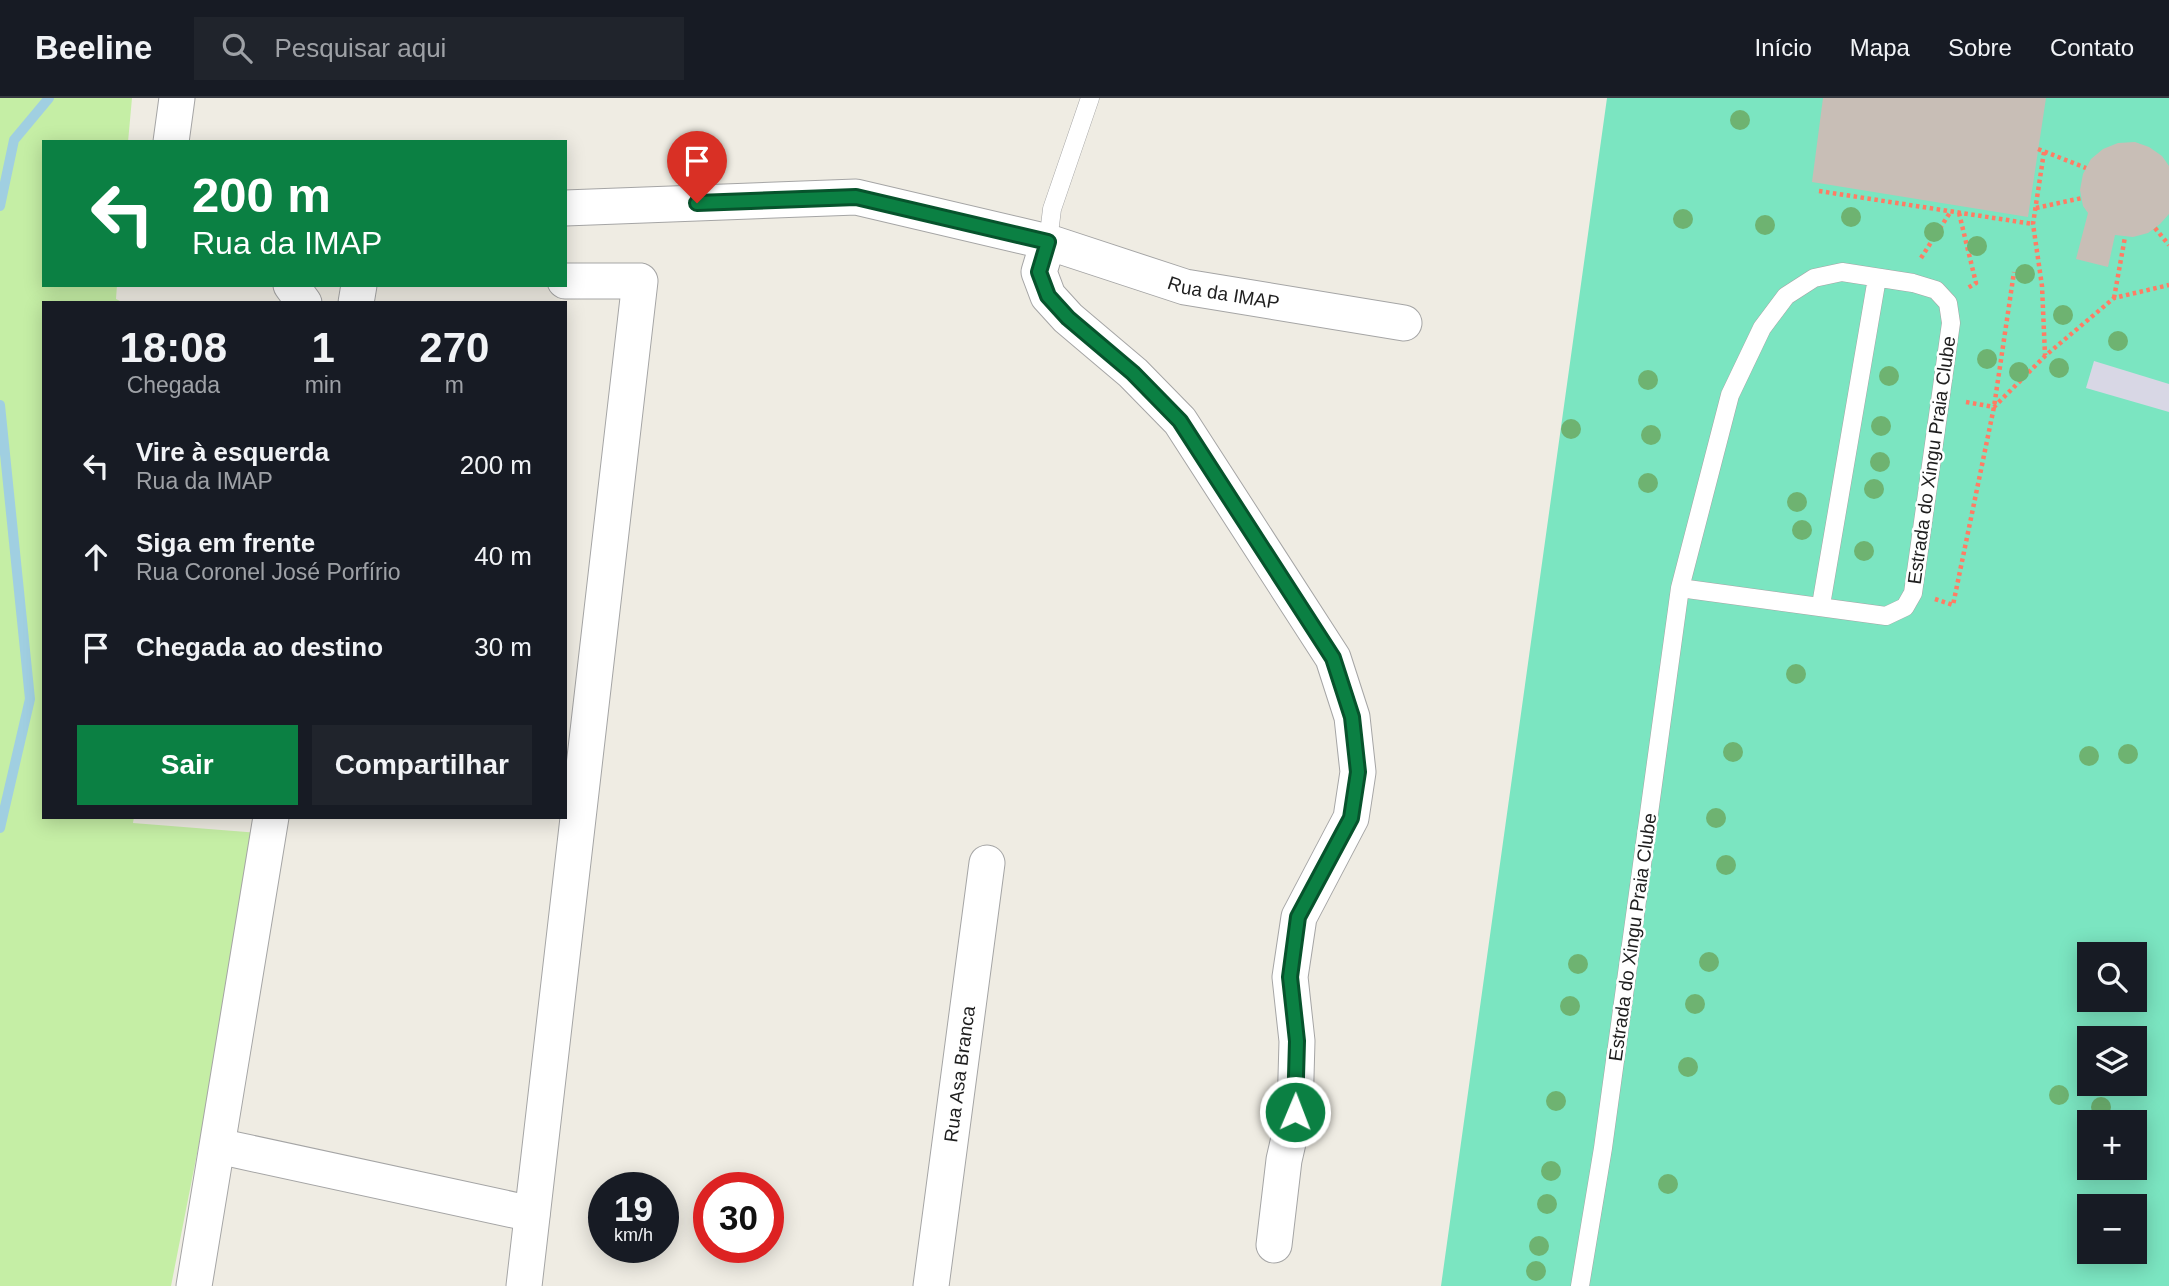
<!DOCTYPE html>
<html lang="pt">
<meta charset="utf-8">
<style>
:root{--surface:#171b24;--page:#20242c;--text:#f1f3f6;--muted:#9ea1a6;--line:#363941;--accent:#0b8043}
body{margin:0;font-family:Helvetica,sans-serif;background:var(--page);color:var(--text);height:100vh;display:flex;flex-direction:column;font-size:26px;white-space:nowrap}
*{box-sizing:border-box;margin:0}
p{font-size:23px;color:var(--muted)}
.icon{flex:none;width:38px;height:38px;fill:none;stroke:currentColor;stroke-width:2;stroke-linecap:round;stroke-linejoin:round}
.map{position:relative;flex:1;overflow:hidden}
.sheet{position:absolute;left:42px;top:203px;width:525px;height:518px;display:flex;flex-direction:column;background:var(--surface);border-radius:0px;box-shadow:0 4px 18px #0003}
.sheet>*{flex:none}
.hud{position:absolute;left:42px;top:42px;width:525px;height:147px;border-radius:0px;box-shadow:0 4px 18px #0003;background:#0b8043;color:#fff;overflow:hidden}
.fabs{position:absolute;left:2077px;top:844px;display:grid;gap:14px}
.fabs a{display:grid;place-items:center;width:70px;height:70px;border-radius:0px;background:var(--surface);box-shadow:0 4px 18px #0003;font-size:35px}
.speed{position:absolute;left:588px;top:1074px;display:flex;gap:14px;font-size:35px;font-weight:700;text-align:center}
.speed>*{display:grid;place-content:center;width:91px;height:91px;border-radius:50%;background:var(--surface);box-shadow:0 4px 18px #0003;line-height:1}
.speed small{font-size:18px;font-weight:400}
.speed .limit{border:10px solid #d22;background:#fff;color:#111}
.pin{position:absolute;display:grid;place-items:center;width:60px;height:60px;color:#fff;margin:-72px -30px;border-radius:50% 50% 50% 0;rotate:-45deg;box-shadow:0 0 7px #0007}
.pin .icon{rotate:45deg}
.me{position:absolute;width:77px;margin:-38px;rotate:1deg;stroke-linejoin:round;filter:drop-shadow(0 0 5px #0008)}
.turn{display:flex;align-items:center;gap:24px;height:147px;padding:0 35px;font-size:32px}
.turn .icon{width:91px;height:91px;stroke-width:2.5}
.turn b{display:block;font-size:49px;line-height:60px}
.eta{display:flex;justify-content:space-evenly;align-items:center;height:119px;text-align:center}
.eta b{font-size:42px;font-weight:700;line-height:49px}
.cta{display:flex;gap:14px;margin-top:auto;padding:14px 35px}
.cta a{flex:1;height:80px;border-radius:0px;background:var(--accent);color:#fff;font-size:28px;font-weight:700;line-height:80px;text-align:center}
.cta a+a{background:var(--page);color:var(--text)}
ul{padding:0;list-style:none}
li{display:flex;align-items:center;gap:21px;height:91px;padding:0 35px}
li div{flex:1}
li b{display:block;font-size:26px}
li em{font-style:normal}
header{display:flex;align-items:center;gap:42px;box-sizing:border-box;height:98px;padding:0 35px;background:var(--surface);border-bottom:2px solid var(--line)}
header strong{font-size:33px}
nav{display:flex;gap:38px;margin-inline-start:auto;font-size:24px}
.search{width:490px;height:63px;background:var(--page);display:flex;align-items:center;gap:18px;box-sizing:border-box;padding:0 24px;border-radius:0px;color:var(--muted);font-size:26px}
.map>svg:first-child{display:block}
.grass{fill:#c5eea5}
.pitch{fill:#7be5c1;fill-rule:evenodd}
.plaza{fill:#d8d7e5}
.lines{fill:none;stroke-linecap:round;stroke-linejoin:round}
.stream{stroke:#a0cfe1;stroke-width:10}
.building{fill:#c8beb6}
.lane-casing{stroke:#a5a5a5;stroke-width:19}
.street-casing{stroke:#a5a5a5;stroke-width:37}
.path{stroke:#ff7c64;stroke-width:4.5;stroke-dasharray:3.5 3.5;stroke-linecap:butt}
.lane{stroke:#fff;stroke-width:18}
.street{stroke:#fff;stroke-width:35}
.tree{fill:#6eb371}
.route-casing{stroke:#07532c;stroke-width:18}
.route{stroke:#0b8043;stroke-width:12}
.labels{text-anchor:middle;stroke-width:5;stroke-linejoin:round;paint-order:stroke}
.street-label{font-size:19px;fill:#1e1e1e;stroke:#fff}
</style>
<header>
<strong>Beeline</strong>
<div class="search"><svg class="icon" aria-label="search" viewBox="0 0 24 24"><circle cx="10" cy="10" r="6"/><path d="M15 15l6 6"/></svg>Pesquisar aqui</div>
<nav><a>Início</a><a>Mapa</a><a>Sobre</a><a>Contato</a></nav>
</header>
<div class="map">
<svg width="2169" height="1188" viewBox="0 0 2169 1188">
<rect width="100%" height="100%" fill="#efece3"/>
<path class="grass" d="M0,0H132L128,44H44V187H117L116,201L124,205H44V719H134L133,725L260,735L171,1188H0Z"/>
<path class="pitch" d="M1607,0H2169V1188H1441ZM2090,856H2135V901H2090ZM2090,940H2135V985H2090ZM2090,1024H2135V1069H2090ZM2090,1108H2135V1153H2090Z"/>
<path class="plaza" d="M2094,263L2169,286V314L2086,290Z"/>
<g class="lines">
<path class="stream" d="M0,108L14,42L49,0
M0,307L30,601L0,730"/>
</g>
<path class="building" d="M1823,0H2046L2028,119L1812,84Z
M2135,44L2149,49L2162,58L2169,68V116L2160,126L2148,135L2133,139L2115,137L2108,169L2076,161L2088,115L2083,108L2080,92L2083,76L2091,61L2103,51L2118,45Z"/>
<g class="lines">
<g class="lane-casing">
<path id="lane" d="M1048,144L1052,111L1090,0
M1821,507L1877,180
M1580,1188L1603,1050L1680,490L1730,297L1762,230L1786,198L1814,180L1842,174L1913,185L1936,192L1948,205L1951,225L1913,495L1905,509L1886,518L1680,490"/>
</g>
<g class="street-casing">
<g id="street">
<path d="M171,44L177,0"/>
<path d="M565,110L856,99L1048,144"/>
<path d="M291,187L304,205"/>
<path d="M356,205L359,187"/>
<path d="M218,1048L532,1116"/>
<path id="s1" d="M1274,1147L1284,1062L1295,1014L1297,943L1290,879L1299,819L1351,720L1358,674L1352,619L1333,560L1180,323L1133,275L1068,220L1048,198L1039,174L1048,144L1185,189L1404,225"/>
<path d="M194,1188L271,719"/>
<path d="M524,1188L640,183H565"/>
<path id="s2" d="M931,1188L987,765"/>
</g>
</g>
<path class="path" d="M2038,51L2086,70
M2044,54L2033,126L2042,188L2045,257
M1819,93L2033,126
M2036,110L2082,100
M1959,115L1976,185L1966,191
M2155,130L2169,147
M1921,160L1951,113
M2114,200L2125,139
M1966,304L1994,309L2045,258L2114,200L2169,187
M1935,501L1953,507L1994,309L2014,174"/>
<use href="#lane" class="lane"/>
<use href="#street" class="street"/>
</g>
<g class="tree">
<circle cx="1740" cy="22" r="10"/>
<circle cx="1851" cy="119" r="10"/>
<circle cx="1683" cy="121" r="10"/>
<circle cx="1765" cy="127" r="10"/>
<circle cx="1934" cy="134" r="10"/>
<circle cx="1977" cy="148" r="10"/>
<circle cx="2025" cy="176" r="10"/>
<circle cx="2063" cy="217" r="10"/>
<circle cx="2118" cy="243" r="10"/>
<circle cx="1987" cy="261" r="10"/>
<circle cx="2059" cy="270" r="10"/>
<circle cx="2019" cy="274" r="10"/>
<circle cx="1889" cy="278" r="10"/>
<circle cx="1648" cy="282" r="10"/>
<circle cx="1881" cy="328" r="10"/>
<circle cx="1571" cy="331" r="10"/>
<circle cx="1651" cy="337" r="10"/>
<circle cx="1880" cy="364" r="10"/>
<circle cx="1648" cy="385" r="10"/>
<circle cx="1874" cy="391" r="10"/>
<circle cx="1797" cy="404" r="10"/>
<circle cx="1802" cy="432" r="10"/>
<circle cx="1864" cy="453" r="10"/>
<circle cx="1796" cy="576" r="10"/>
<circle cx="1733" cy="654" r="10"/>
<circle cx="2128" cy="656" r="10"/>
<circle cx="2089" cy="658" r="10"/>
<circle cx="1716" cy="720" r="10"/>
<circle cx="1726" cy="767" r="10"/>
<circle cx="1709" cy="864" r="10"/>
<circle cx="1578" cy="866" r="10"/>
<circle cx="1695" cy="906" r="10"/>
<circle cx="1570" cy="908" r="10"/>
<circle cx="1688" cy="969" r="10"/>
<circle cx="2059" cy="997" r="10"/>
<circle cx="1556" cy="1003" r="10"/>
<circle cx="2101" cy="1009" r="10"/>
<circle cx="1551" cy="1073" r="10"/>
<circle cx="1668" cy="1086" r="10"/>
<circle cx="1547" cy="1106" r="10"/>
<circle cx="1539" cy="1148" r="10"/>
<circle cx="1536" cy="1173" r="10"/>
</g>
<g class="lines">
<g class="route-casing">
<path id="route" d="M697,105L856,99L1048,144L1039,174L1048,198L1068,220L1133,275L1180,323L1333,560L1352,619L1358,674L1351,720L1298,819L1290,879L1297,943L1295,1014"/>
</g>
<use href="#route" class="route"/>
</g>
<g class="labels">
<g class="street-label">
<text dy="7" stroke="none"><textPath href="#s1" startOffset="1311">Rua da IMAP</textPath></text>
<text transform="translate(1931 362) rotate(-82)" y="7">Estrada do Xingu Praia Clube</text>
<text transform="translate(1632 839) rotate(-82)" y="7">Estrada do Xingu Praia Clube</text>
<text dy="7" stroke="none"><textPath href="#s2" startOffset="214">Rua Asa Branca</textPath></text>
</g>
</g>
</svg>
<div class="fabs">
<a><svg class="icon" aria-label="search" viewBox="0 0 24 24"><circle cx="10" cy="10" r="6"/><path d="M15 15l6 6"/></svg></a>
<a><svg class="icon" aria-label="layers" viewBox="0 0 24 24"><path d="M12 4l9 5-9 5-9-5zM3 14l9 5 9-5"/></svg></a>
<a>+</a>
<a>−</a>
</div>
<div class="speed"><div>19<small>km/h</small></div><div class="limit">30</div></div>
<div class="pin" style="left:697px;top:105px;background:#d93025"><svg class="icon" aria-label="arrive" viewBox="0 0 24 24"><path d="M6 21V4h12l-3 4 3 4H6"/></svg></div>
<svg class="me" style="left:1295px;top:1014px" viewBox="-20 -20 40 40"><circle r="17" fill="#0b8043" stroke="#fff" stroke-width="3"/><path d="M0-11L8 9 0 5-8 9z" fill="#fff"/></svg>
<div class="hud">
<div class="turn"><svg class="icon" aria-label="left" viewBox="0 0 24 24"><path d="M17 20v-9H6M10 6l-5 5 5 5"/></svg><div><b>200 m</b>Rua da IMAP</div></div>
</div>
<section class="sheet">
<div class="eta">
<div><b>18:08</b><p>Chegada</p></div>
<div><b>1</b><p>min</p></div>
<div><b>270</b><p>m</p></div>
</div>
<ul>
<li><svg class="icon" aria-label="left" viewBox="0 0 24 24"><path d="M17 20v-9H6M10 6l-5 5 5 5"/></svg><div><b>Vire à esquerda</b><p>Rua da IMAP</p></div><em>200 m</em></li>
<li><svg class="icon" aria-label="ahead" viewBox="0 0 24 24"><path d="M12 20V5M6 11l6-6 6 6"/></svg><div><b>Siga em frente</b><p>Rua Coronel José Porfírio</p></div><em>40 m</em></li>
<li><svg class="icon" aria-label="arrive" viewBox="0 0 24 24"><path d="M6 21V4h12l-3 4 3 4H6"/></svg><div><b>Chegada ao destino</b></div><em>30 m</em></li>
</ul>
<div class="cta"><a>Sair</a><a>Compartilhar</a></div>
</section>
</div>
